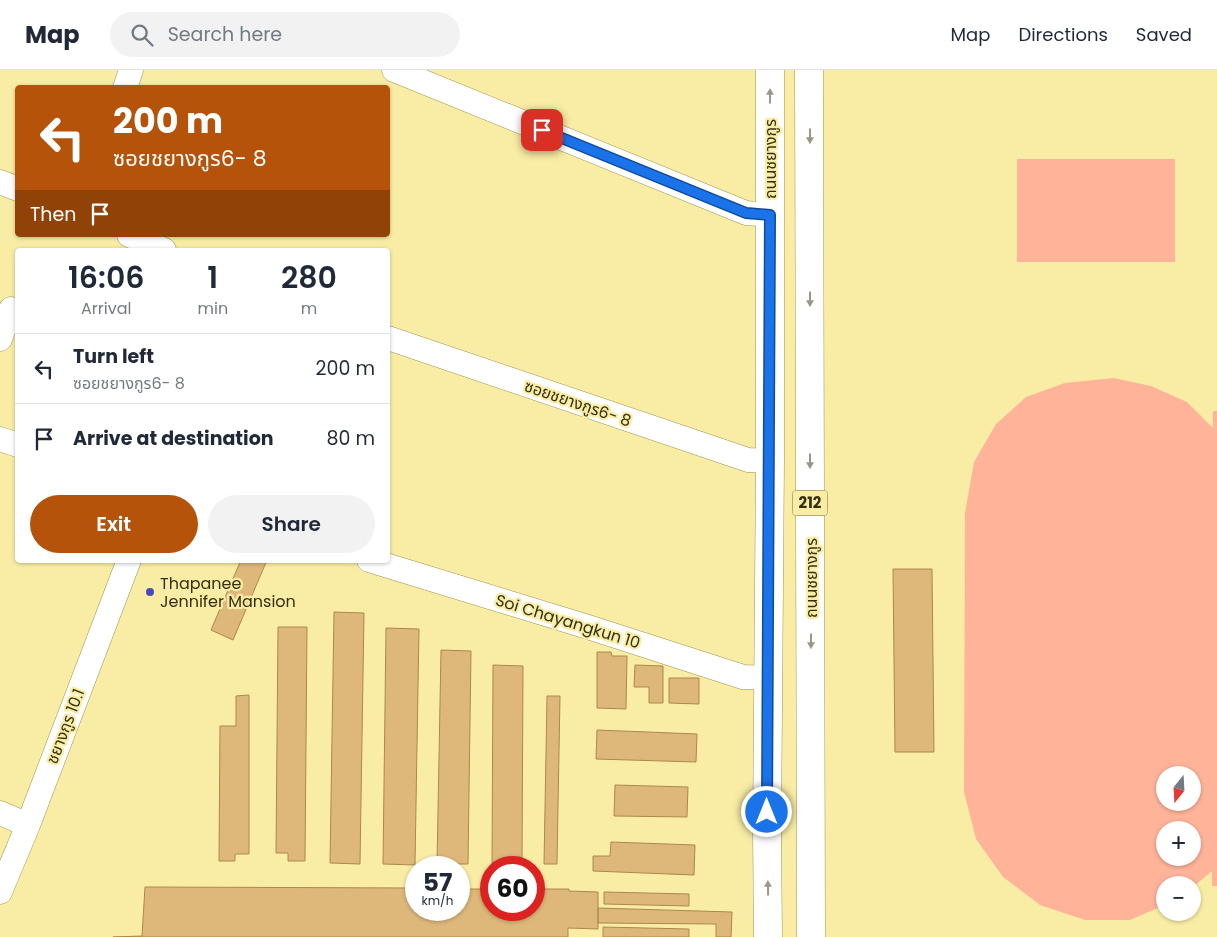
<!DOCTYPE html>
<meta charset="utf-8">
<style>
:root{--surface:#fff;--page:#f2f2f3;--text:#1f2937;--muted:#747a83;--line:#e0e1e3;--accent:#b45309}
body{margin:0;font-family:Poppins,"Noto Sans Thai",sans-serif;background:var(--page);color:var(--text);height:100vh;display:flex;flex-direction:column;font-size:19px;white-space:nowrap}
*{box-sizing:border-box;margin:0}
p{font-size:16px;color:var(--muted)}
.icon{flex:none;width:28px;height:28px;fill:none;stroke:currentColor;stroke-width:2;stroke-linecap:round;stroke-linejoin:round}
.map{position:relative;flex:1;overflow:hidden}
.side{position:absolute;left:15px;top:178px;width:375px;height:315px;display:flex;flex-direction:column;background:var(--surface);border-radius:5px;box-shadow:0 1px 4px #0004}
.side>*{flex:none}
.hud{position:absolute;left:15px;top:15px;width:375px;height:152px;border-radius:5px;box-shadow:0 1px 4px #0004;background:#b45309;color:#fff;overflow:hidden}
.needle{width:32px;rotate:198deg}
.controls{position:absolute;left:1156px;top:696px;display:grid;gap:10px}
.controls a{display:grid;place-items:center;width:45px;height:45px;border-radius:50%;background:var(--surface);box-shadow:0 1px 4px #0004;font-size:25px}
.speed{position:absolute;left:405px;top:786px;display:flex;gap:10px;font-size:25px;font-weight:700;text-align:center}
.speed>*{display:grid;place-content:center;width:65px;height:65px;border-radius:50%;background:var(--surface);box-shadow:0 1px 4px #0004;line-height:1}
.speed small{font-size:12px;font-weight:400}
.speed .limit{border:8px solid #d22;background:#fff;color:#111}
.pin{position:absolute;display:grid;place-items:center;width:42px;height:42px;color:#fff;margin:-21px;border-radius:10px;box-shadow:0 2px 8px #0006}
.me{position:absolute;width:55px;margin:-28px;rotate:0deg;stroke-linejoin:round;filter:drop-shadow(0 0 4px #0008)}
.turn{display:flex;align-items:center;gap:18px;height:105px;padding:0 15px;font-size:22px}
.turn .icon{width:65px;height:65px;stroke-width:2.5}
.turn b{display:block;font-size:35px;line-height:42px}
.then{display:flex;align-items:center;height:48px;padding:0 15px;background:#0003;gap:10px;font-size:19px}
.eta{display:flex;justify-content:space-evenly;align-items:center;height:85px;text-align:center}
.eta b{font-size:30px;font-weight:600;line-height:35px}
.action{display:flex;gap:10px;margin-top:auto;padding:10px 15px}
.action a{flex:1;height:58px;border-radius:30px;background:var(--accent);color:#fff;font-size:20px;font-weight:600;line-height:58px;text-align:center}
.action a+a{background:var(--page);color:var(--text)}
ul{padding:0;list-style:none}
li{display:flex;align-items:center;gap:15px;height:70px;padding:0 15px;border-top:1px solid var(--line)}
li div{flex:1}
li b{display:block;font-size:19px}
li em{font-style:normal}
header{display:flex;align-items:center;gap:30px;box-sizing:border-box;height:70px;padding:0 25px;background:var(--surface);border-bottom:1px solid var(--line)}
header strong{font-size:24px}
nav{display:flex;gap:28px;margin-inline-start:auto;font-size:18px}
.search{width:350px;height:45px;background:var(--page);display:flex;align-items:center;gap:12px;box-sizing:border-box;padding:0 18px;border-radius:28px;color:var(--muted);font-size:19px}
.map>svg:first-child{display:block}
.green{fill:#ffb399;fill-rule:evenodd}
.building{fill:#deb87a;stroke:#ac884b}
.lines{fill:none;stroke-linecap:round;stroke-linejoin:round}
.street-casing{stroke:#a0944f;stroke-width:25}
.primary-casing{stroke:#a0944f;stroke-width:29}
.street{stroke:#fff;stroke-width:24}
.primary{stroke:#fff;stroke-width:28}
.oneway{fill:#9a9788}
.route-casing{stroke:#114b97;stroke-width:12}
.route{stroke:#1a73e8;stroke-width:9}
.poi-dot{fill:#4e47be;stroke:#f9eda5;stroke-width:2}
.labels{text-anchor:middle;stroke-width:4.5;stroke-linejoin:round;paint-order:stroke}
.shield{fill:#f9eda5;stroke:#6f683e;stroke-width:1}
.shield-label{font-size:15px;font-weight:bold;fill:#342f12}
.street-label{font-size:16px;fill:#342f12;stroke:#f9eda5}
.poi-label{font-size:16px;fill:#342f12;stroke:#f9eda5;text-anchor:start}
</style>
<header>
<strong>Map</strong>
<div class="search"><svg class="icon" aria-label="search" viewBox="0 0 24 24"><circle cx="10" cy="10" r="6"/><path d="M15 15l6 6"/></svg>Search here</div>
<nav><a>Map</a><a>Directions</a><a>Saved</a></nav>
</header>
<div class="map">
<svg width="1217" height="867" viewBox="0 0 1217 867">
<rect width="100%" height="100%" fill="#f9eda5"/>
<path class="green" d="M1017,89H1175V192H1017Z
M1114,308L1151,316L1187,332L1213,358V341H1217V816H1212V801L1193,817L1192,815H1165V835L1130,850H1085L1040,835L1003,807L976,769L964,722L965,443L974,392L996,354L1026,327L1065,313ZM1165,705H1192V732H1165ZM1165,760H1192V788H1165Z"/>
<path class="building" d="M241,490H267L233,570L211,560Z
M893,499H932L934,682H895Z
M334,542L364,543L360,794L330,793Z
M278,557H307L305,791H288V783H276Z
M386,558L419,559L415,795L383,794Z
M441,580L471,581L468,794H437Z
M597,582H611L612,586H627L626,639L597,638Z
M493,595L523,596L522,795H492Z
M635,595L663,596V633H649V617H634Z
M669,608H699V634L669,633Z
M249,625V784H235V791H219L220,656H236V626Z
M547,626H560L557,794H544Z
M597,660L697,664L696,692L596,689Z
M615,715L688,717L687,747L614,746Z
M611,772L695,775L694,805L593,801V786H610Z
M145,817L416,818V840H459V819H491V840H534V819H569V821L598,822V859L568,858V867H113L142,866Z
M604,822L689,824V836L604,834Z
M598,838L732,842L731,867H716V854L598,853Z
M603,857L689,859V867H603Z"/>
<g class="lines">
<g class="street-casing">
<path id="street" d="M394,0L746,143L770,145
M125,18L131,0
M0,112L18,119
M129,165L164,180
M388,268L748,390L770,391
M0,269L11,239
M0,369L18,375
M369,490L588,557L743,607L768,608
M0,743L28,755
M0,822L28,755L129,490"/>
</g>
<g class="primary-casing">
<path id="primary" d="M809,0L811,867
M768,867L767,762L770,391V0"/>
</g>
<use href="#street" class="street"/>
<use href="#primary" class="primary"/>
</g>
<defs><path id="oneway-solid" d="M-6-.8H1V-3.2L6.5 0L1 3.2V.8H-6Z" transform="scale(1.25)"/></defs>
<g class="oneway">
<use href="#oneway-solid" transform="translate(770 26) rotate(-90)"/>
<use href="#oneway-solid" transform="translate(810 66) rotate(90)"/>
<use href="#oneway-solid" transform="translate(810 229) rotate(90)"/>
<use href="#oneway-solid" transform="translate(810 391) rotate(90)"/>
<use href="#oneway-solid" transform="translate(811 571) rotate(90)"/>
<use href="#oneway-solid" transform="translate(768 818) rotate(-91)"/>
</g>
<g class="lines">
<g class="route-casing">
<path id="route" d="M542,60L746,143L770,145L767,742"/>
</g>
<use href="#route" class="route"/>
</g>
<circle class="poi-dot" cx="150" cy="522" r="5"/>
<g class="labels">
<rect class="shield" x="792.5" y="420.5" width="35" height="25" rx="4"/>
<g class="shield-label">
<text x="810" y="438">212</text>
</g>
<g class="street-label">
<text transform="translate(770 89) rotate(-90)" y="6">ถนนชยางกูร</text>
<text transform="translate(578 333) rotate(19)" y="6">ซอยชยางกูร6- 8</text>
<text transform="translate(811 508) rotate(-90)" y="6">ถนนชยางกูร</text>
<text transform="translate(568 551) rotate(17)" y="6">Soi Chayangkun 10</text>
<text transform="translate(65 656) rotate(-69)" y="6">ชยางกูร 10.1</text>
</g>
<g class="poi-label">
<text x="160" y="519">Thapanee<tspan x="160" dy="18">Jennifer Mansion</tspan></text>
</g>
</g>
</svg>
<div class="controls">
<a><svg class="needle" viewBox="-14 -14 28 28"><path d="M0-13l5 13h-10z" fill="#e53935"/><path d="M0 13l5-13h-10z" fill="#747a83"/></svg></a>
<a>+</a>
<a>−</a>
</div>
<div class="speed"><div>57<small>km/h</small></div><div class="limit">60</div></div>
<div class="pin" style="left:542px;top:60px;background:#d93025"><svg class="icon" aria-label="arrive" viewBox="0 0 24 24"><path d="M6 21V4h12l-3 4 3 4H6"/></svg></div>
<svg class="me" style="left:767px;top:742px" viewBox="-20 -20 40 40"><circle r="17" fill="#1a73e8" stroke="#fff" stroke-width="3"/><path d="M0-11L8 9 0 5-8 9z" fill="#fff"/></svg>
<div class="hud">
<div class="turn"><svg class="icon" aria-label="left" viewBox="0 0 24 24"><path d="M17 20v-9H6M10 6l-5 5 5 5"/></svg><div><b>200 m</b>ซอยชยางกูร6- 8</div></div>
<div class="then">Then<svg class="icon" aria-label="arrive" viewBox="0 0 24 24"><path d="M6 21V4h12l-3 4 3 4H6"/></svg></div>
</div>
<section class="side">
<div class="eta">
<div><b>16:06</b><p>Arrival</p></div>
<div><b>1</b><p>min</p></div>
<div><b>280</b><p>m</p></div>
</div>
<ul>
<li><svg class="icon" aria-label="left" viewBox="0 0 24 24"><path d="M17 20v-9H6M10 6l-5 5 5 5"/></svg><div><b>Turn left</b><p>ซอยชยางกูร6- 8</p></div><em>200 m</em></li>
<li><svg class="icon" aria-label="arrive" viewBox="0 0 24 24"><path d="M6 21V4h12l-3 4 3 4H6"/></svg><div><b>Arrive at destination</b></div><em>80 m</em></li>
</ul>
<div class="action"><a>Exit</a><a>Share</a></div>
</section>
</div>
